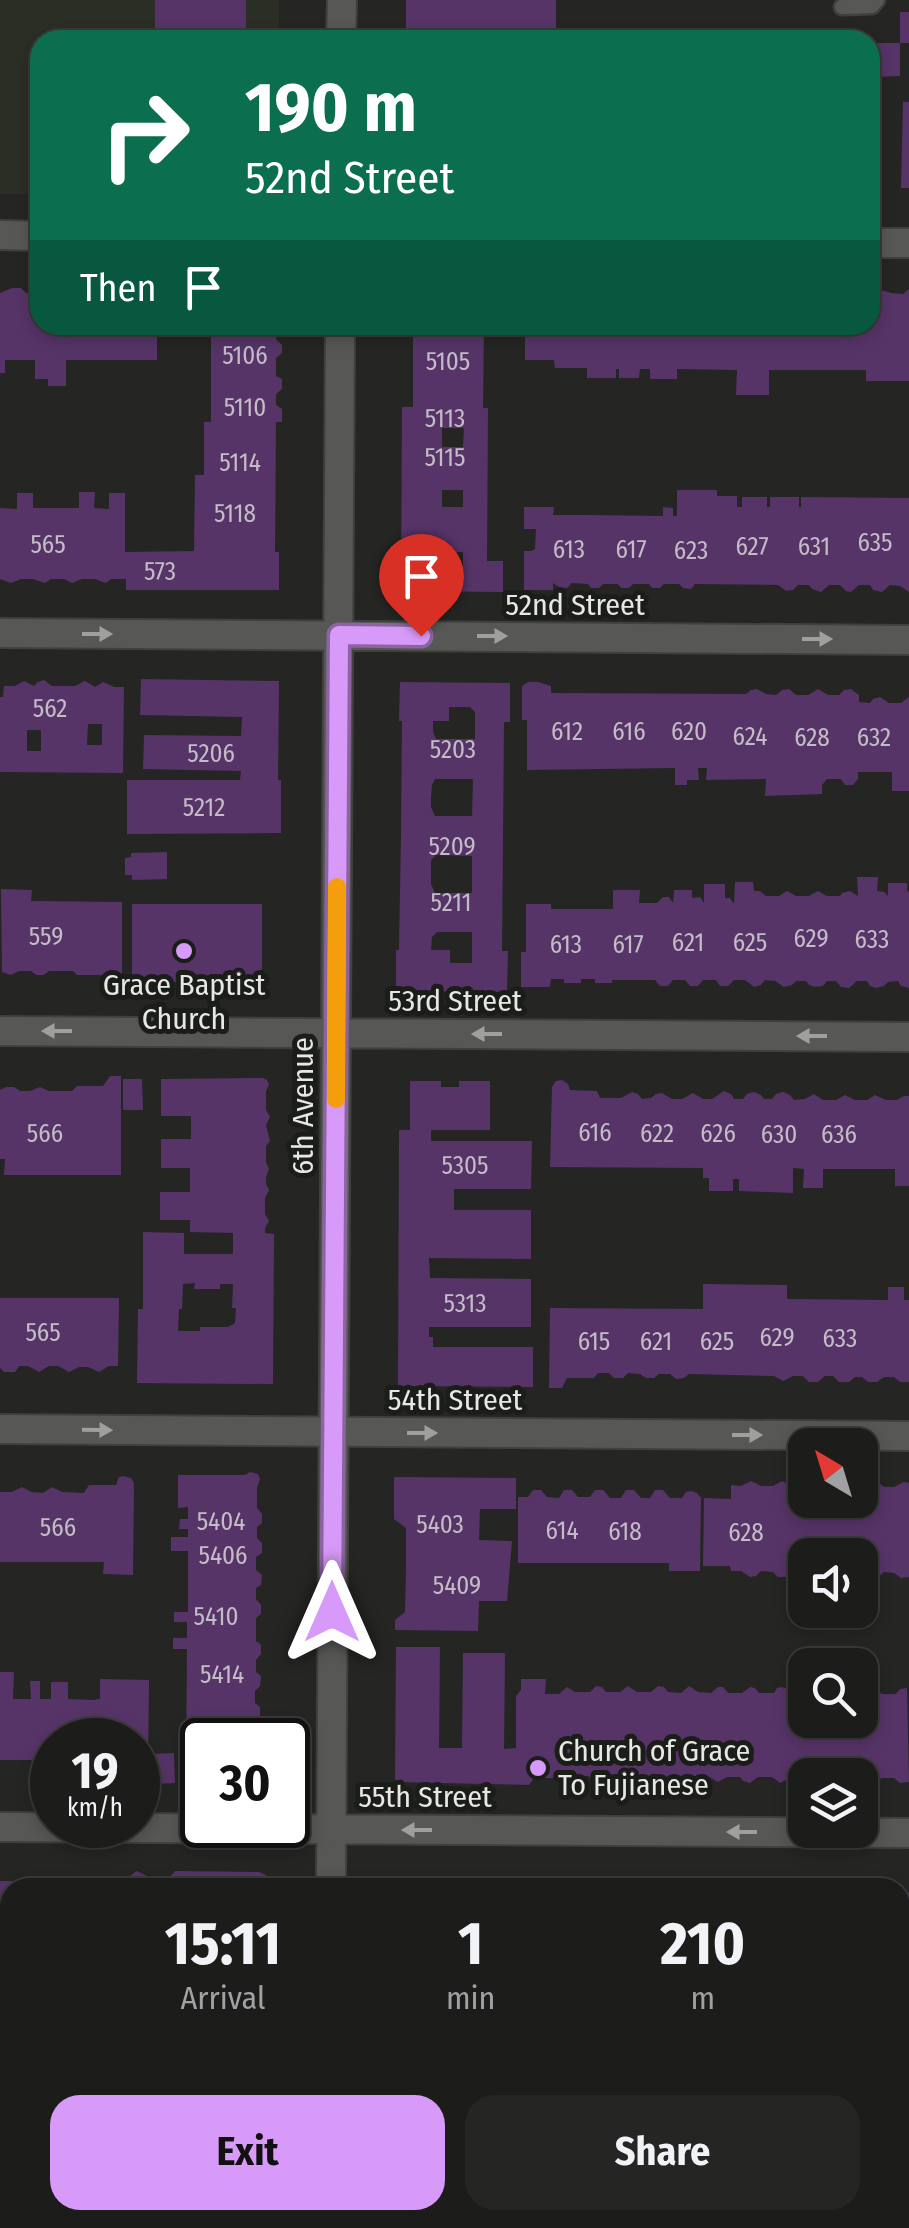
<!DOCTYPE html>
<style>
:root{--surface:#1c1c1a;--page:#252523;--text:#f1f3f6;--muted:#a0a1a2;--line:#3a3a39;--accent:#d89af8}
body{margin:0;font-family:"Fira Sans Condensed",sans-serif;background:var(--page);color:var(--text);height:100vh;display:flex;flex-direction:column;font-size:38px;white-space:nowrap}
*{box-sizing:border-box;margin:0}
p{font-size:32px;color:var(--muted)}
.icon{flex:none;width:55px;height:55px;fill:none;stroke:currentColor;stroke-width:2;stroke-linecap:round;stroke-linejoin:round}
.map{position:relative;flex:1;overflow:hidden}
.side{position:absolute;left:0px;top:1878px;width:910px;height:352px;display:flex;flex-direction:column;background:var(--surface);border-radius:30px 30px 0 0;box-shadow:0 5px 15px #0003,0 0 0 2px var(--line)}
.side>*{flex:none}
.hud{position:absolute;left:30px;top:30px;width:850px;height:305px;border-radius:30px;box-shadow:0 5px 15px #0003,0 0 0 2px var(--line);background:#0b6e4f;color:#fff;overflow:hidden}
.needle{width:65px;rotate:322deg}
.tools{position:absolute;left:788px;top:1428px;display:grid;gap:20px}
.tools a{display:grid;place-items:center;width:90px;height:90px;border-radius:20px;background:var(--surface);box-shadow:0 5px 15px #0003,0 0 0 2px var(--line);font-size:50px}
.speed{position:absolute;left:30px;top:1718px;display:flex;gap:20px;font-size:50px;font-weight:700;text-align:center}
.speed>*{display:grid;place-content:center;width:130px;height:130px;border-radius:50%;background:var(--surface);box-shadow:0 5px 15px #0003,0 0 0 2px var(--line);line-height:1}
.speed small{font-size:25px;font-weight:400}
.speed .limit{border:5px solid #111;border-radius:15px;background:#fff;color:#111}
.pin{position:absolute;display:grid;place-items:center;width:85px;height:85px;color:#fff;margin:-102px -42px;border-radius:50% 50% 50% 0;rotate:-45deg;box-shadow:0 0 10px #0007}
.pin .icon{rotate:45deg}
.me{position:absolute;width:110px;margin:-55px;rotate:0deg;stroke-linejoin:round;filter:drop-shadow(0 0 8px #0008)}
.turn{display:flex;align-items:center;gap:35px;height:210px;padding:0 50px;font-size:45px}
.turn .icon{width:130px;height:130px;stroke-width:2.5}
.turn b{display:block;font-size:70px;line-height:85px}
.then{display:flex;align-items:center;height:95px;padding:0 50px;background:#0003;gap:20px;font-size:38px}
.eta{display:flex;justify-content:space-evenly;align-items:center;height:170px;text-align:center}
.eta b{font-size:60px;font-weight:700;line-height:70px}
.cta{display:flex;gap:20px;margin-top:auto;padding:20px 50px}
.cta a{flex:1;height:115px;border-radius:30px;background:var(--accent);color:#111;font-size:40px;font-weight:700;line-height:115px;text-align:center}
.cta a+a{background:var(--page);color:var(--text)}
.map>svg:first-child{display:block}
.built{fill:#2a2e24}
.green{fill:#333f1c}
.building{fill:#563467;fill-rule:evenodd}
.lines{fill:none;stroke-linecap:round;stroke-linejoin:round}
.service-casing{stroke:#40413e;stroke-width:19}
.minor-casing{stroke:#40413e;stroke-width:32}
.service{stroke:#575856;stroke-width:14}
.minor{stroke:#575856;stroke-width:28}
.oneway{fill:#9fa09e}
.route-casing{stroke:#8c64a1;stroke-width:25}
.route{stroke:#d89af8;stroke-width:18}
.slow{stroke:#f59e0b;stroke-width:18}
.poi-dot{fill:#d89af8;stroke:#1b1d19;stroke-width:4}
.labels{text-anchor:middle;stroke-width:10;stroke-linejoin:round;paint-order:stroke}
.number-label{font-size:25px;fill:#c3bbc6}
.street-label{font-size:30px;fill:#e7e8e6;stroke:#1b1d19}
.poi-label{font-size:30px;fill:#e7e8e6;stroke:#1b1d19}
</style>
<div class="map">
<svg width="909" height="2228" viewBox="0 0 909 2228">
<rect width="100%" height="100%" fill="#252623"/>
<path class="built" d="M0,0H279V40H40V194H0Z"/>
<path class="green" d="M385,1880H543V1887H385Z"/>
<path class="building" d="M155,0H246V40H155Z
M406,0H556V40H406Z
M900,12H909V43H900Z
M870,43H900V76L870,77Z
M903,102H909V188H901Z
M12,288H21L26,293H35L40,290V325H157V360H66V386H48V379H35V360H5V373H0V293Z
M909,289V381H866V370H769V395H736L737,370L677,369V379H650V369H640L639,378H619V369H616V378H587V368H555L554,360H525V325H870V293L881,290L891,293L903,294Z
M211,325H283L276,330V339L282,345V353L276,358V376L282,379V389L276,394V405L282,409V422H276L275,552H279V590H126V579H111L106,583L95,579H82L72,583L64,579H51L45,583L33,579H21L11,583L0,579V508L17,509V493H33V508H79V492H95L94,508L109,509V493H125V552L194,551L195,475H204V422H211Z
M404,325H484L483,408H488L487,561H503V592L401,591L402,407H413V335L404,330ZM442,428H464L463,447H442ZM442,490H463V507H442ZM441,552H463V568L441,569Z
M677,490H717V496H737V507H742V497H767V507H770V497H799V507H801V497L909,498V592L900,586L890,585L882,592L873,590L870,585H859L851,592L846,591L840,585H829L821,592L812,589L809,585H798L793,590L786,591L778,585L695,584L691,589L683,588L679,584H664L660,588H652L649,584H633L629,588H621L618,584H603L599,588H591L588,584L572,583L567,588L559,587L553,583V590H524V551H531L535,549L536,529H524V507H554L553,515H585L663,516V507L673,508V516H677Z
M141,679L279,681L278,780H281V833L127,834V780H240L241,771L143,769L144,735L241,736L242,717L140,715Z
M44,680L52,686H75L85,681L95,687L103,682L114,687H124L123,773L0,772V697H3L4,686H15L24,681L34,686L38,682ZM88,724H102V745H87ZM27,730H41V751H27Z
M400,682L510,683V722H504L503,836L502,951H508L507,992L396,991V950H399L401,835L402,721H399ZM449,707H470L475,712V739H436L433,732V721H449ZM435,779H473L472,816H435L431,807V797L432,785ZM436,855L472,856V893H435L431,884V860ZM437,932H472V963H450V950H431L432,937Z
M528,682H538L551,686V693L746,694L751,690L757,689L766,694L776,695L782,690L789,689L796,695H808L818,689L828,695H839L844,690L851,689L859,695V702L870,703L873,699L880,697L889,703H901L909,697V791H892V772H858V779L853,785H845L841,779H827L822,785V794L765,796L766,779L706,780L707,768H698L699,780H687V785H675V768L527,770V720H522V686Z
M167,852V879L132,880V875H125V858L131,857V853Z
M857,877H878L877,891L884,892L888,896V883H907V892L909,891V988L901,986L898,981L888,982L884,986L876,988L870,986L867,981H857L849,988L841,987L836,981H827L823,986L815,987L809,985L806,981H796L792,985L784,987L775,981L765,980L761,985L754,987L745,980H734L728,986H720L716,980H703L698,986H690L685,980H673L668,986H660L655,980H612V983H595V979H581V983H564V979H551L550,987H521V952H526V904H551V909H613V890H640L639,903H657L663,897H669L673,903L674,890H692V898L700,897L704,903V884H725V898H730L734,904L735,882H753L754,891H760L766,896H779L787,891L796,896H809L818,891L827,896H840L842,893L850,891L858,896Z
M1,889L32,890L31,901L122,902V986H109L102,975H77L73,971H49L44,975H36L31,971H19L11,975L2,972Z
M132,904H262V982H132Z
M110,1076H121V1175H4L5,1159H0V1090L6,1087H14L20,1091H30L40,1087L49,1091H72L77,1086H103Z
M263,1078L267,1080L269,1085L266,1091V1110L270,1117L266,1125L270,1141L266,1146V1162L269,1169L266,1177V1184L269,1190L265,1198V1214L269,1221L265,1228V1233L274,1234L273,1384L137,1383L138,1309H143V1232L184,1233V1254H233V1233L190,1232V1220H160V1192H190V1168H161V1139H191V1116H161V1079ZM195,1283L194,1289H220V1284H233L232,1308H236L235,1323L228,1327H200V1331H178L179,1309H182L183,1284Z
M123,1079H142L143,1110H123Z
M562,1080L568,1084L570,1090L597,1091L600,1098H621L632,1092L638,1094L642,1099L651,1098L656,1094L662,1093L672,1099H682L693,1093L703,1099H712L724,1091L731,1094L734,1099H743L747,1094L754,1092L761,1095L764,1099H772L776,1094L783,1092L790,1095L794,1100L805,1099L814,1094L823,1100H836L845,1095L855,1100H867L875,1095L886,1100H897L904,1096H909V1186H895V1169H823V1188H803L804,1169L793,1168V1193L739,1191V1179H733V1191H709V1178H703V1168L550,1167L552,1087L556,1081Z
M410,1081H441V1087H459V1081H490V1130H431V1141H532L531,1189H454V1210H531V1259L429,1258L430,1278L531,1279V1327H429V1337H433V1347H533V1387L398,1386L399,1130H410Z
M703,1284L787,1285V1299L888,1300V1287H904V1300H909V1382H900L894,1377H884L877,1382H868L862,1377H855L849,1382H839L833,1376H825L818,1382H809L803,1376H793L783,1381L774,1376L689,1374L684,1378L676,1379L670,1374H659L654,1378H646L640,1374L628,1373L623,1378H614L609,1373H598L594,1378H567L562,1388H549L550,1308L703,1309Z
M0,1298H119L118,1366H109L99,1372L88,1367H79L69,1372L58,1366H49L39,1372L28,1366H19L15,1372H4L0,1368Z
M250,1472L258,1474L260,1479L257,1488V1508L262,1514V1523L257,1527V1538L262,1543V1553L256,1557V1570L262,1575L261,1585L256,1588V1599L261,1605V1614L256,1618V1641L261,1645V1654L256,1660V1672L261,1676L260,1686L255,1691V1703L260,1707V1716L255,1722V1734L263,1740H202V1784L188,1785L182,1777L186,1770L187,1649H173V1638H187V1622H174V1612H188V1551H171V1537H188V1529H179L180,1519H188V1507L178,1508V1475H245Z
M123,1476L131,1478L134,1483L133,1575L103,1574L104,1562H0V1492H12L22,1487L31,1492L43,1493L52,1487L62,1492L84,1493L89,1485H116L119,1477Z
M394,1477L516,1478V1509H480L479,1540L512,1541L507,1601H479L478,1631L395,1630V1620L405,1612L406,1571V1528L394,1519Z
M751,1481L761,1486H773L782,1481L793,1486H802L805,1484V1500H860V1487L872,1482H878L884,1487H894L904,1482L909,1483V1577L901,1578L894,1573L884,1572L877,1578H870L864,1572H860V1555H805V1576L802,1572H792L785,1577H778L773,1572L761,1571L756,1576L750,1577L741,1571H731L730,1566H703L704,1498L731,1499V1485L741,1486Z
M533,1490H541L547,1497L559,1498L564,1490H572L578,1497H590L595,1490H603L610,1498H621L626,1490H634L641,1498H650L655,1490H663L670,1498H682L686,1492L691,1491L697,1493L701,1498L700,1571H669V1563H518V1497H528Z
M396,1647H440L439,1748H462L463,1653H505L504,1749L516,1748V1696L521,1690V1679H546L545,1694H559L567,1687L575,1692H590L596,1686L602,1687L606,1692H620L628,1686L637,1692H651L658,1686L664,1687L668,1692L681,1693L689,1686L698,1692L711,1693L718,1687H723L728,1693H742L750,1687L755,1688L759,1693H774L777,1688L782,1687L788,1689L790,1693H805V1720H860V1694H866L874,1688L882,1694H896L900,1689L907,1688L909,1782L900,1783L894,1778H882L872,1783L860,1778V1775H805V1781L802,1778H790L780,1783L772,1777H758L750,1783L743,1781L740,1777H727L718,1782L709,1777H697L691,1782H685L679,1777H667L657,1782L649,1777H636L626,1781L618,1776H606L598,1782L588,1776H575L570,1782L565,1783L557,1778H534L529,1785L395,1782Z
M0,1672H14L13,1699H31L30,1681H40V1699H51V1682H68V1699L93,1700L100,1699V1679L149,1680L148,1761H138V1740H52V1760H0Z
M174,1753L175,1783L151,1784L150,1754Z
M137,1871L147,1876L148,1888H10V1955H0V1881L129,1882L130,1876Z
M175,1871L259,1872L266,1875L269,1881L266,1888H172L169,1878Z
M900,1892H909V1934H904V1947H909V1986H900Z
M900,2068H909L907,2144H909V2177H900Z
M0,2069H10V2167L4,2171H0Z"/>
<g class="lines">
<g class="service-casing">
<path id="service" d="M842,7L872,6L877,0"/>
</g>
<g class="minor-casing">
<path id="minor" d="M341,40L342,0
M0,235L40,236
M870,243H909
M0,633L909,640
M0,1031L909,1037
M0,1429L909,1436
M0,1827L909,1833
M331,1888L340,325
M0,2224L504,2228"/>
</g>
<use href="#service" class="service"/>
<use href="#minor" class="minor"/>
</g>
<defs><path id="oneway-solid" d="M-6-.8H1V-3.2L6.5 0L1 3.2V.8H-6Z" transform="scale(2.5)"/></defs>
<g class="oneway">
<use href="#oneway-solid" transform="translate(97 634)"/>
<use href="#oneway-solid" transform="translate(492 636)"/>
<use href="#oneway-solid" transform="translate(817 639)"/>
<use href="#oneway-solid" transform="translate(57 1031) rotate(-180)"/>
<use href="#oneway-solid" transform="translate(487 1034) rotate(-180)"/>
<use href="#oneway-solid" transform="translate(812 1036) rotate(-180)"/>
<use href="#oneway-solid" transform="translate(97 1430) rotate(1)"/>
<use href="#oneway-solid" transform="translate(422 1433)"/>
<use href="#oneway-solid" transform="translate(747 1435)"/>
<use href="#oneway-solid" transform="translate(417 1830) rotate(-180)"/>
<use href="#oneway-solid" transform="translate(742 1832) rotate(-180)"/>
</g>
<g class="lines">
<g class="route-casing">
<path id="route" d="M332,1612L339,635L421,636"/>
</g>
<use href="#route" class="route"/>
<path class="slow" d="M336,1099L337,887"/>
</g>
<g class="poi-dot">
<circle cx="184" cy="951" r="10"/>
<circle cx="538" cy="1768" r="10"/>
</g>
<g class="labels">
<g class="number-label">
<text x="245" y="364">5106</text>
<text x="448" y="370">5105</text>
<text x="245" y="416">5110</text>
<text x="445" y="427">5113</text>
<text x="445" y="466">5115</text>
<text x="240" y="471">5114</text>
<text x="235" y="522">5118</text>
<text x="875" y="551">635</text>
<text x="48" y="553">565</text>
<text x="752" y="555">627</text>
<text x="814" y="555">631</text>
<text x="569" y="558">613</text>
<text x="631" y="558">617</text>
<text x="691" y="559">623</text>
<text x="160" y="580">573</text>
<text x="50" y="717">562</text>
<text x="567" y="740">612</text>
<text x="629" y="740">616</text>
<text x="689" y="740">620</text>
<text x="750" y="745">624</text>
<text x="812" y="746">628</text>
<text x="874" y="746">632</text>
<text x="453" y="758">5203</text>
<text x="211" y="762">5206</text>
<text x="204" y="816">5212</text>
<text x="452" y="855">5209</text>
<text x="451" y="911">5211</text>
<text x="46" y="945">559</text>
<text x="811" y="947">629</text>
<text x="872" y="948">633</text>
<text x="688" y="951">621</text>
<text x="750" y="951">625</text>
<text x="566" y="953">613</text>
<text x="628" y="953">617</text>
<text x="595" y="1141">616</text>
<text x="45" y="1142">566</text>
<text x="657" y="1142">622</text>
<text x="718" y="1142">626</text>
<text x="779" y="1143">630</text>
<text x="839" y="1143">636</text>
<text x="465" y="1174">5305</text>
<text x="465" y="1312">5313</text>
<text x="43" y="1341">565</text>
<text x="777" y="1346">629</text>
<text x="840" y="1347">633</text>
<text x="594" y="1350">615</text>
<text x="656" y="1350">621</text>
<text x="717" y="1350">625</text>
<text x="221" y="1530">5404</text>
<text x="440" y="1533">5403</text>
<text x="58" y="1536">566</text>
<text x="562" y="1539">614</text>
<text x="625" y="1540">618</text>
<text x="746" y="1541">628</text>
<text x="223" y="1564">5406</text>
<text x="457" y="1594">5409</text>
<text x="216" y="1625">5410</text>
<text x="222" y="1683">5414</text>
</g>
<g class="street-label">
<text x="575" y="615">52nd Street</text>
<text x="455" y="1011">53rd Street</text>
<text transform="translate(303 1106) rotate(-90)" y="10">6th Avenue</text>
<text x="455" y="1410">54th Street</text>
<text x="425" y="1807">55th Street</text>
</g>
<g class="poi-label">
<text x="184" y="995">Grace Baptist<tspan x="184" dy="34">Church</tspan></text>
<text x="558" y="1761" text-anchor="start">Church of Grace<tspan x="558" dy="34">To Fujianese</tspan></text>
</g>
</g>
</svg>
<div class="tools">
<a><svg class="needle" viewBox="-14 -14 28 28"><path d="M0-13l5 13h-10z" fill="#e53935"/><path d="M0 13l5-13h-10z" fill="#a0a1a2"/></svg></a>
<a><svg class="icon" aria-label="sound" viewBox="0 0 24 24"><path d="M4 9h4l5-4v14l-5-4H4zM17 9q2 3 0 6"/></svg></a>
<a><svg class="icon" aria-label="search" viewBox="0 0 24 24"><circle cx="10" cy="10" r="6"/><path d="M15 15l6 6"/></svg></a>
<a><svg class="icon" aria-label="layers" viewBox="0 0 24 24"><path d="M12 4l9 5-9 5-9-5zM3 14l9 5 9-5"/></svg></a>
</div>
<div class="speed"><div>19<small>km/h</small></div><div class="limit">30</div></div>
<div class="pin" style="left:421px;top:636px;background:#d93025"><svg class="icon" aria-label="arrive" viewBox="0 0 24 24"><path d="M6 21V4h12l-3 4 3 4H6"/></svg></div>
<svg class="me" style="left:332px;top:1612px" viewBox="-20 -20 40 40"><path d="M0-17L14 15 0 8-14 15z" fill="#d89af8" stroke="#fff" stroke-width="4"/></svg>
<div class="hud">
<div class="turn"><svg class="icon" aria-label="right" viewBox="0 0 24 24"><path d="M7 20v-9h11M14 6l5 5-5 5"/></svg><div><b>190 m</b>52nd Street</div></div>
<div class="then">Then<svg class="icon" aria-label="arrive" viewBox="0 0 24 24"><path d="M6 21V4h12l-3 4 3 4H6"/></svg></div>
</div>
<section class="side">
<div class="eta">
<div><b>15:11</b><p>Arrival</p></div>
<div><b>1</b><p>min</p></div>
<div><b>210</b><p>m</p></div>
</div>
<div class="cta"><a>Exit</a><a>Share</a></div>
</section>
</div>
